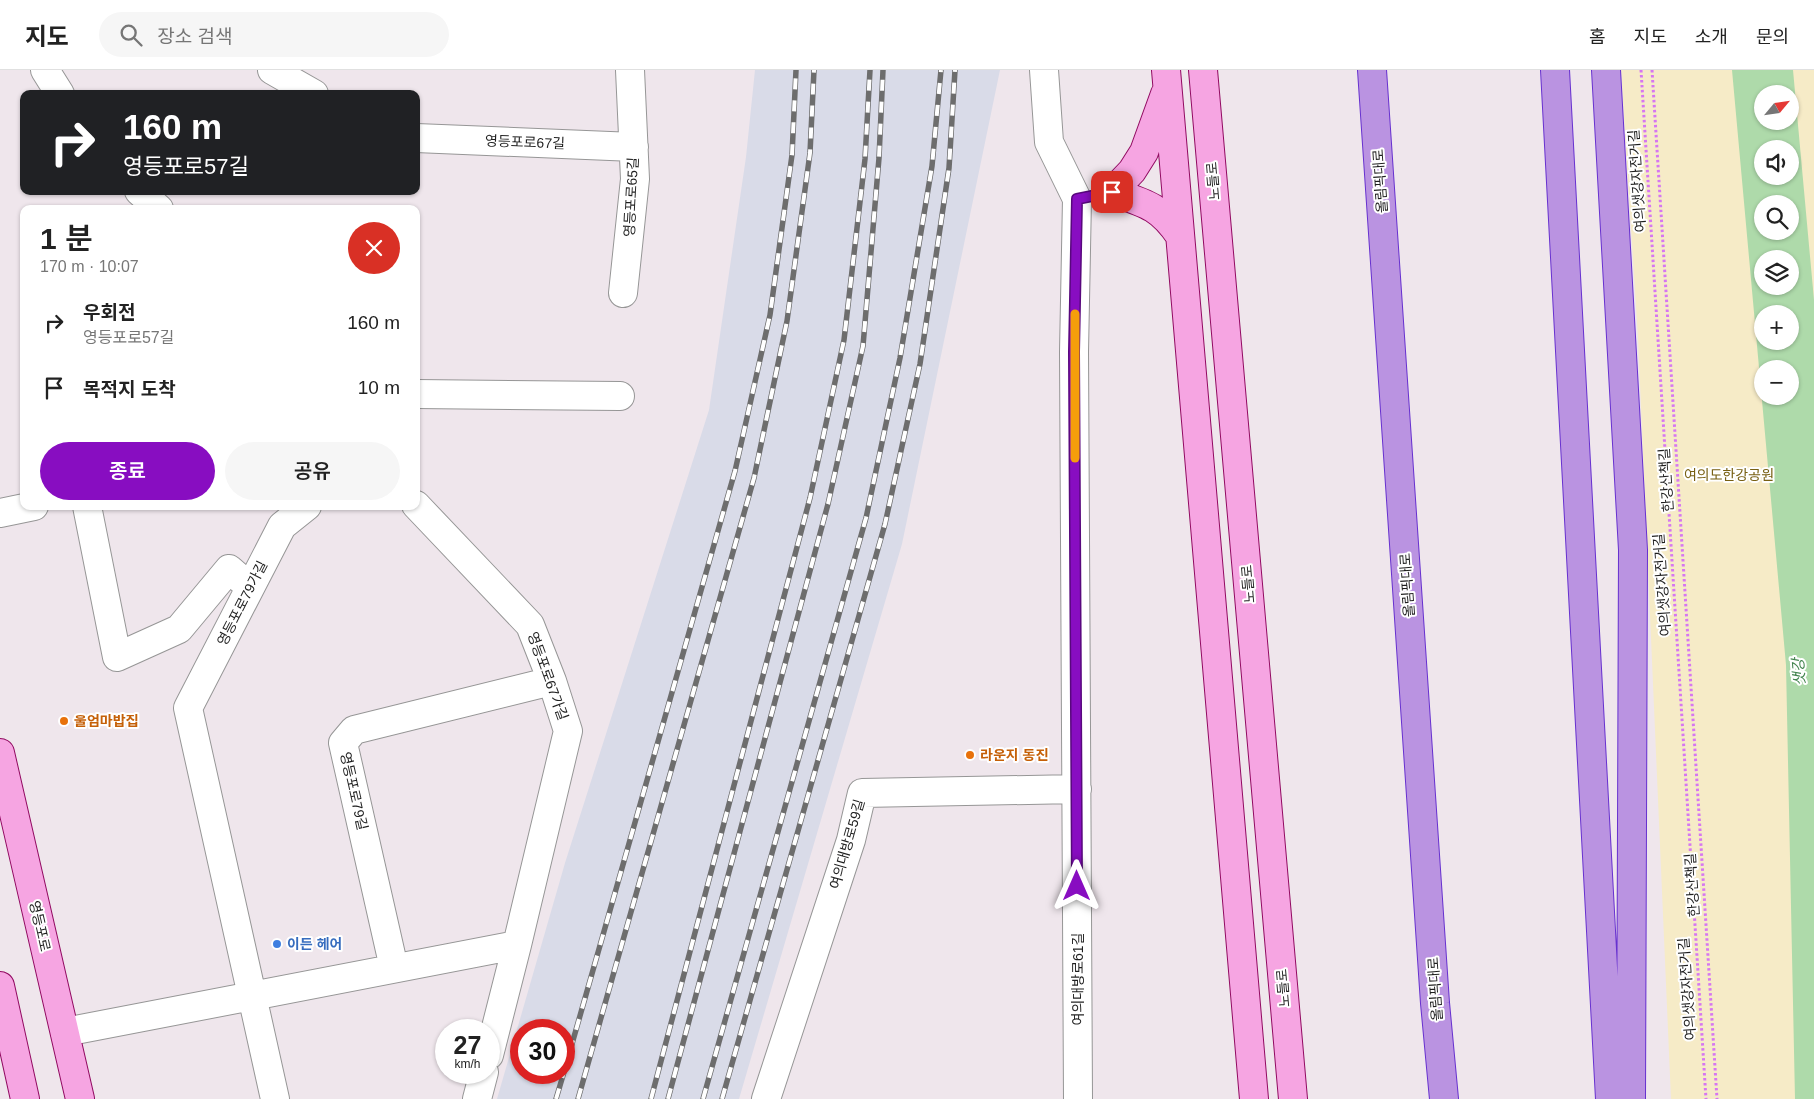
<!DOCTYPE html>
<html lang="ko">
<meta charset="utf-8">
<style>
:root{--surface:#fff;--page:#f6f6f6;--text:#222;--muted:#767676;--line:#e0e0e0;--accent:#880dc1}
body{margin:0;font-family:Arial,"Noto Sans KR",sans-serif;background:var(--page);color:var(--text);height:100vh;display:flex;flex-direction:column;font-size:19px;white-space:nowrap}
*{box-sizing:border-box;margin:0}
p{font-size:16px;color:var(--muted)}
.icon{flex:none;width:28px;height:28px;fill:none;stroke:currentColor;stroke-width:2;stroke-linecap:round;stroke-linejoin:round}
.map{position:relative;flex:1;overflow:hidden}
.panel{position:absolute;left:20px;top:135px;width:400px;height:305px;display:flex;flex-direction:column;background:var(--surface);border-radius:10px;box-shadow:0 1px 4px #0004}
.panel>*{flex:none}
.banner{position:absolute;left:20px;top:20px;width:400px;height:105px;border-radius:10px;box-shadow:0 1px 4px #0004;background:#202124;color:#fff;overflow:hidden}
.needle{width:32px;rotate:61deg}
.controls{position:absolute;left:1754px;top:15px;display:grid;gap:10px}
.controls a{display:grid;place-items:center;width:45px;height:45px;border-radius:50%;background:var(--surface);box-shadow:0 1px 4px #0004;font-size:25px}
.speed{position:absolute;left:435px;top:949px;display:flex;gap:10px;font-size:25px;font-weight:700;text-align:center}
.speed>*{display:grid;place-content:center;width:65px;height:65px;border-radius:50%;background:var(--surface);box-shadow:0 1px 4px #0004;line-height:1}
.speed small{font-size:12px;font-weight:400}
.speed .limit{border:8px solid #d22;background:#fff;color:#111}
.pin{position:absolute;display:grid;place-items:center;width:42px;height:42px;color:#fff;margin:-21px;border-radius:10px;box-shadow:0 2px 8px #0006}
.me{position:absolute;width:55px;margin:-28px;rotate:0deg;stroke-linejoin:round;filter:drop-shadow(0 0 4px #0008)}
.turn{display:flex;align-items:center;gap:18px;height:105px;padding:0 20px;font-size:22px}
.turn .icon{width:65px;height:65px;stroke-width:2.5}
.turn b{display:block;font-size:35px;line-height:42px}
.round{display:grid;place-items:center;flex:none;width:52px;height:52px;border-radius:26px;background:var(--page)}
.headline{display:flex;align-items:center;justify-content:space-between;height:85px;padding:0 20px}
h1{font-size:30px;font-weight:600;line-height:38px}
.action{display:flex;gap:10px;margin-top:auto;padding:10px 20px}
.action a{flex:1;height:58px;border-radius:30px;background:var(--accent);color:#fff;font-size:20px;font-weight:600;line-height:58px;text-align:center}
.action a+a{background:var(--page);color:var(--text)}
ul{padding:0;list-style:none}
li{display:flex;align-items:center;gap:15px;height:65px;padding:0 20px}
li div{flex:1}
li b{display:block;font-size:19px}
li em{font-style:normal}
header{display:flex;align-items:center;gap:30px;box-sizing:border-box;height:70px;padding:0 25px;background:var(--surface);border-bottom:1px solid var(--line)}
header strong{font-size:24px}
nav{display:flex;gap:28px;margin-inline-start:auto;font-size:18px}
.search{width:350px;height:45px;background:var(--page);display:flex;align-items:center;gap:12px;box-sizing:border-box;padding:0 18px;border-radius:28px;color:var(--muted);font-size:19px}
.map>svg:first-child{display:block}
.industrial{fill:#d9dbe8;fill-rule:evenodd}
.park{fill:#f6ebc7;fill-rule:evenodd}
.water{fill:#aedaaa;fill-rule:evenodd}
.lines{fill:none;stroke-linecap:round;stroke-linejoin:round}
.minor-casing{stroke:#969696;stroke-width:30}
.major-casing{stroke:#910a61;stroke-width:30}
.highway-casing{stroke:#6731cf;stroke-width:30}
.path{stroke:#d676f1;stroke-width:3;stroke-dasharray:2.5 2.5;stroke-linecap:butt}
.minor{stroke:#fff;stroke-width:28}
.major{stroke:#f6a5e2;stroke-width:28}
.highway{stroke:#ba93e1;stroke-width:28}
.rail-casing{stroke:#6d6d6d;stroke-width:5.5}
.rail{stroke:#fff;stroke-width:4;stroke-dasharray:11;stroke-linecap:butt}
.route-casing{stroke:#58087d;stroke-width:12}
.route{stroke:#880dc1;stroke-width:9}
.slow{stroke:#f59e0b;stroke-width:9}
.food-dot{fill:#e8710a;stroke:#fff;stroke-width:2}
.shop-dot{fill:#3f7fe0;stroke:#fff;stroke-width:2}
.labels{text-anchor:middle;stroke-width:4;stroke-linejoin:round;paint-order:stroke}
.street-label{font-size:14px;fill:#1f1f1f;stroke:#fff}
.park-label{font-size:14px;fill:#786013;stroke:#fff}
.food-label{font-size:14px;font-weight:bold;fill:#c56008;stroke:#fff;text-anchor:start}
.shop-label{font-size:14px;font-weight:bold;fill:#366cbe;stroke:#fff;text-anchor:start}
.water-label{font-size:15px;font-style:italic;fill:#41834d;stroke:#fff}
</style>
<header>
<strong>지도</strong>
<div class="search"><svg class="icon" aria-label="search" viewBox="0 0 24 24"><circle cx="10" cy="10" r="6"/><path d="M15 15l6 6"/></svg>장소 검색</div>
<nav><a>홈</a><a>지도</a><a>소개</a><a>문의</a></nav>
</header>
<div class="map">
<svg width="1814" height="1029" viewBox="0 0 1814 1029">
<rect width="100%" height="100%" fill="#efe6ec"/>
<path class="industrial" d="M755,0H1000L902,474L739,1029H497L565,793L709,340L746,87ZM521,960H564V1002H521Z"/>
<path class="park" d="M1621,0H1814V1029H1671L1638,268ZM1762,24H1790V51H1762ZM1762,79H1790V106H1762ZM1762,134H1790V161H1762ZM1762,189H1790V216H1762ZM1762,244H1790V271H1762ZM1762,299H1790V326H1762Z"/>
<path class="water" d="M1732,0H1793L1814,230V1029H1795L1786,595ZM1762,24H1790V51H1762ZM1762,79H1790V106H1762ZM1762,134H1790V161H1762ZM1762,189H1790V216H1762ZM1762,244H1790V271H1762ZM1762,299H1790V326H1762Z"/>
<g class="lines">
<g class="minor-casing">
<path id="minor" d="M45,0L60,24
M272,0L314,24
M1044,0L1049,72L1077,129L1074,282L1078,1029
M416,68L634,77
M139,121L159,139
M623,223L635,109L630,0
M416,324L620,326
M416,435L530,555L552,611L568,661L517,875
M87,436L117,587L179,559L229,499L250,517
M0,443L34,436
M394,898L343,673L354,660L552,611
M65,962L517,875L489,985
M275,1029L188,638L282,456L307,436
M477,1029L484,1002
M766,1029L851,770L862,723L1077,719"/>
</g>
<g class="major-casing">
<path id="major" d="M1166,0L1254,1029
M1203,0L1293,1029
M1165,24L1144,82L1132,101L1112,122C1145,133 1160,136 1180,166
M0,683L80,1029
M0,916L25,1029"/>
</g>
<g class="highway-casing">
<path id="highway" d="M1372,0L1435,933L1444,1029
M1555,0L1610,1029
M1606,0L1633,480L1631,1029"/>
</g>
<path class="path" d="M1641,0L1706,1029
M1652,0L1717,1029"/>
<use href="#minor" class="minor"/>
<use href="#major" class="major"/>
<use href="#highway" class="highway"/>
<g class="rail-casing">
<path id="rail" d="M564,1002L735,401L770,245L792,85L796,0
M556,1029L564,1002
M578,1029L754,408L787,251L810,83L814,0
M651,1029L810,428L844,270L865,89L870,0
M668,1029L828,434L863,276L879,88L883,0
M703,1029L866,448L900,288L932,96L941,0
M722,1029L885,454L920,294L949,98L955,0"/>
</g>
<use href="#rail" class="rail"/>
</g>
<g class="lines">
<g class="route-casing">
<path id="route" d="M1077,816L1074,282L1077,129L1112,122"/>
</g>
<use href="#route" class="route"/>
<path class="slow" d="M1075,388V244"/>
</g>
<g class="food-dot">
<circle cx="64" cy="651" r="5"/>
<circle cx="970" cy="685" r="5"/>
</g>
<circle class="shop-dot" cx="277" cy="874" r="5"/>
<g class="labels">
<g class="street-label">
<text transform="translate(525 72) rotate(2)" y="5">영등포로67길</text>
<text transform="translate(1213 111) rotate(-95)" y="5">노들로</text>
<text transform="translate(1380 111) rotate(-94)" y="5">올림픽대로</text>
<text transform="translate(1637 111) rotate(-94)" y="5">여의샛강자전거길</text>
<text transform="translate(631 127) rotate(-87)" y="5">영등포로65길</text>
<text transform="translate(1666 410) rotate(-94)" y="5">한강산책길</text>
<text transform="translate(1248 514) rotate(-95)" y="5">노들로</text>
<text transform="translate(1407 515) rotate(-94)" y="5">올림픽대로</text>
<text transform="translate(1662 515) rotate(-94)" y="5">여의샛강자전거길</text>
<text transform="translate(242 533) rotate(-63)" y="5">영등포로79가길</text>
<text transform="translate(548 606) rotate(70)" y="5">영등포로67가길</text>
<text transform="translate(354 721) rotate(77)" y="5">영등포로79길</text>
<text transform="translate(847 774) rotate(-74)" y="5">여의대방로59길</text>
<text transform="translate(1692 815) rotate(-94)" y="5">한강산책길</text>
<text transform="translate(40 856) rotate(77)" y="5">영등포로</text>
<text transform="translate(1078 909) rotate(-90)" y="5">여의대방로61길</text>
<text transform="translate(1283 918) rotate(-95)" y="5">노들로</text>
<text transform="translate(1435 919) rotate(-94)" y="5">올림픽대로</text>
<text transform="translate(1687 919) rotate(-94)" y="5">여의샛강자전거길</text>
</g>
<g class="park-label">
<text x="1729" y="410">여의도한강공원</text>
</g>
<g class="food-label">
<text x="74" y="656">울엄마밥집</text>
<text x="980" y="690">라운지 동진</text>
</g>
<g class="shop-label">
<text x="287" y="879">이든 헤어</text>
</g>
<g class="water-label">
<text transform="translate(1799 602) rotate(-94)" y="5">샛강</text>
</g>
</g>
</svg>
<div class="controls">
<a><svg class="needle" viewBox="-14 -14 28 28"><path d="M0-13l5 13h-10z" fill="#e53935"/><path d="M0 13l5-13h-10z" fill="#767676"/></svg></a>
<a><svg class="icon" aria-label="sound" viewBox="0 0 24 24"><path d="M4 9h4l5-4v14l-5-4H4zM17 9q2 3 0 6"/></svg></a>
<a><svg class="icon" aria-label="search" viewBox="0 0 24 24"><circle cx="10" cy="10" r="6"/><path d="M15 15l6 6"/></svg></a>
<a><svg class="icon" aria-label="layers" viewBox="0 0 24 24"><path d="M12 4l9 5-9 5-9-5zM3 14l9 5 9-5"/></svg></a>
<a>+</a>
<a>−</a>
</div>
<div class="speed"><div>27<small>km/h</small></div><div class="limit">30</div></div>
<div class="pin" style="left:1112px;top:122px;background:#d93025"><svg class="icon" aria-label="arrive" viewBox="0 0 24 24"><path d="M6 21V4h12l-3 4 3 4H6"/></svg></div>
<svg class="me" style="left:1077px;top:816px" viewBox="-20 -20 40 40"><path d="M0-17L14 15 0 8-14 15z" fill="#880dc1" stroke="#fff" stroke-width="4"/></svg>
<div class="banner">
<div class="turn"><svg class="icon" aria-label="right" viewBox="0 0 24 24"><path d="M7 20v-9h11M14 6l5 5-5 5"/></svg><div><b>160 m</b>영등포로57길</div></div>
</div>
<section class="panel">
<div class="headline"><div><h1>1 분</h1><p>170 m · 10:07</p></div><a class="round" style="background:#d93025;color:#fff"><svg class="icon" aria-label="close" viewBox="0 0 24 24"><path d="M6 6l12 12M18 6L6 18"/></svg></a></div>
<ul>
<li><svg class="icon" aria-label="right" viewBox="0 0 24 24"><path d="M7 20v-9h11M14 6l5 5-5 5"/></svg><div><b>우회전</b><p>영등포로57길</p></div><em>160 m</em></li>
<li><svg class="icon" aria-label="arrive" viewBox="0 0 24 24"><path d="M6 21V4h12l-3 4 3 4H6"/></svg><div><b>목적지 도착</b></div><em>10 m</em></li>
</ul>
<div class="action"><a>종료</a><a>공유</a></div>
</section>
</div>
